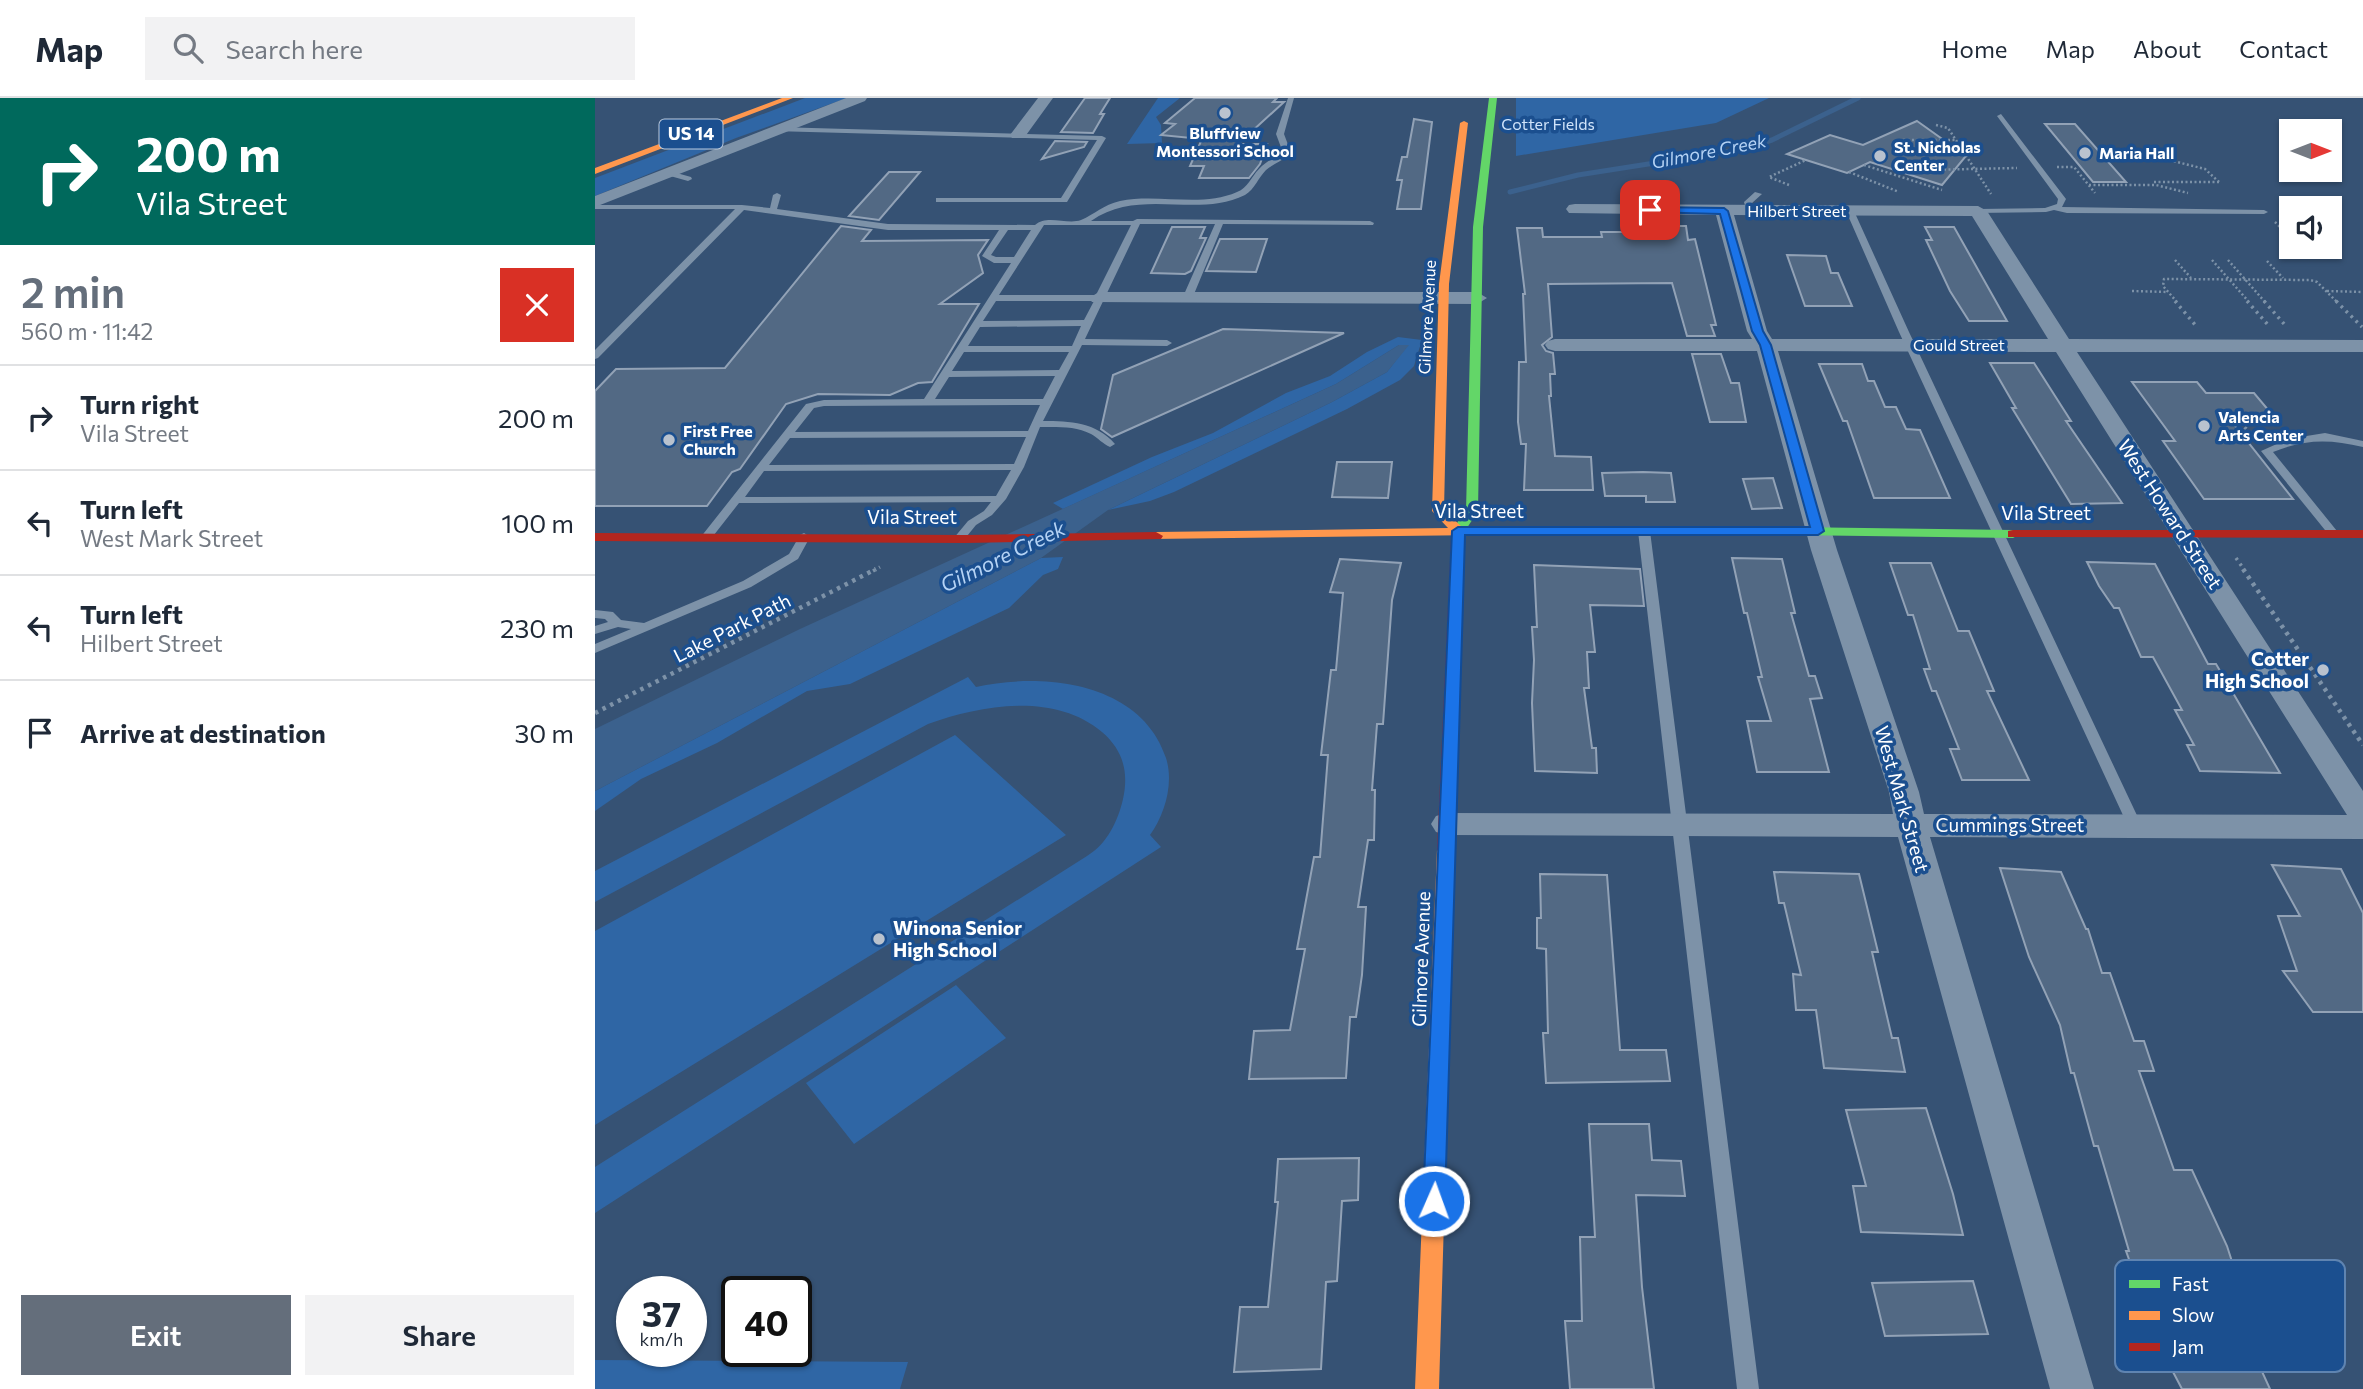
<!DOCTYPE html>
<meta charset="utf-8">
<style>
:root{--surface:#fff;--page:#f2f2f3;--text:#1f2937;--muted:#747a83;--line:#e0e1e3;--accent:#646e7b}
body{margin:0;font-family:Commissioner,sans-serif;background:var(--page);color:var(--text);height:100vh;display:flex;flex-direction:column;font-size:26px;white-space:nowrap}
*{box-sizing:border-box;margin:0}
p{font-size:23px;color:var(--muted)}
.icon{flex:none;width:38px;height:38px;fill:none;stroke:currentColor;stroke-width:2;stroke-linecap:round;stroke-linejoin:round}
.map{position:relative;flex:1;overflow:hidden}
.panel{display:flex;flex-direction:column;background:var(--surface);width:595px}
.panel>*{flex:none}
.top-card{background:#00695c;color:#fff;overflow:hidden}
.needle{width:46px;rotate:90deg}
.buttons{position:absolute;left:1684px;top:21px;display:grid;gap:14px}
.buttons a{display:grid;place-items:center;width:63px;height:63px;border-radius:0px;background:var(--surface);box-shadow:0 2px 5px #0004;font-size:35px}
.speed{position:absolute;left:21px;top:1178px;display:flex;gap:14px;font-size:35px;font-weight:700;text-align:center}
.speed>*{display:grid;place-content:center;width:91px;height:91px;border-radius:50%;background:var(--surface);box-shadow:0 2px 5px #0004;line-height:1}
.speed small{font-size:18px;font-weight:400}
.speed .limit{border:4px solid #111;border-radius:10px;background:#fff;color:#111}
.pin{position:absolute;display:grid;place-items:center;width:60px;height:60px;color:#fff;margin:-30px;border-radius:14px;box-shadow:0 4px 10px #0006}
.me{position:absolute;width:77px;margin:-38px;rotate:2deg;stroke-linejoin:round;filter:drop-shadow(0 0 5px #0008)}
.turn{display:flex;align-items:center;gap:24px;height:147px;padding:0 21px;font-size:32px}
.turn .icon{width:91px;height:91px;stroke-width:2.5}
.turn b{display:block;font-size:49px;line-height:60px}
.round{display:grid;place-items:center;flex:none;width:74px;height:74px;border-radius:0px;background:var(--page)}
.head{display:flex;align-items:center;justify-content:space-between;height:119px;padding:0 21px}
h1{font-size:42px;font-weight:600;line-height:52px;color:var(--accent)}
.cta{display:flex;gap:14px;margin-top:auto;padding:14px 21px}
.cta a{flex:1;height:80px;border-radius:0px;background:var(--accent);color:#fff;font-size:28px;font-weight:600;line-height:80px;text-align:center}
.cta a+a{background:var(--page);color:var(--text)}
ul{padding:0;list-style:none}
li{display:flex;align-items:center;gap:21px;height:105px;padding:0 21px;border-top:2px solid var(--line)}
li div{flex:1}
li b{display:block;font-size:26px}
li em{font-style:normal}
header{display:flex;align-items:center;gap:42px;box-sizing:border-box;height:98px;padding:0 35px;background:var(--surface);border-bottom:2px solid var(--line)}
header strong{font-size:33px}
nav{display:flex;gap:38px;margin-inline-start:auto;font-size:24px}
.search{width:490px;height:63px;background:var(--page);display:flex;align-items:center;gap:18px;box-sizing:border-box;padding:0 24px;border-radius:0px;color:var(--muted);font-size:26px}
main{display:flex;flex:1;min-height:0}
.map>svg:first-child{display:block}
.green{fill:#2f66a5}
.water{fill:#3b618d}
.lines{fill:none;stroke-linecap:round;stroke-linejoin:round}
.stream{stroke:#3b618d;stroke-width:5}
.building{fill:#526984;stroke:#92a2b6;stroke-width:2}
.path-far2{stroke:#7d92a8;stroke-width:2.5;stroke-dasharray:2 2.5;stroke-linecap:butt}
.path-far1{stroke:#7d92a8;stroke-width:3.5;stroke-dasharray:2.5 4.5;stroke-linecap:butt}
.path{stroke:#7d92a8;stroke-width:4.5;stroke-dasharray:3.5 5;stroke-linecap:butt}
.lane{fill:#7d92a8;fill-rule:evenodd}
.street{fill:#7d92a8;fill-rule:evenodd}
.fast{fill:#63d668;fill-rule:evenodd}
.slow{fill:#ff974d;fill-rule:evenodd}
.jam{fill:#b3261e;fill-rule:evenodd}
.route{fill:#1a73e8;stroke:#114b97;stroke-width:2}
.poi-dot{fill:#b9c2ce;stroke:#1b4f8f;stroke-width:2.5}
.labels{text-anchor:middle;stroke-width:7;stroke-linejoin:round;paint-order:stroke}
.far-park-label{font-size:16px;fill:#cfe3fa;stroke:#1b4f8f}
.far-poi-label{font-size:16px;font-weight:bold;fill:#fff;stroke:#1b4f8f;text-anchor:start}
.far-street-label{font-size:16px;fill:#fff;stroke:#1b4f8f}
.shield{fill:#1b4f8f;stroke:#bbcadd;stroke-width:2}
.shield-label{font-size:18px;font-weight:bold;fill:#fff}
.far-water-label{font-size:18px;font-style:italic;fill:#b5d3f5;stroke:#1b4f8f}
.street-label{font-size:19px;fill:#fff;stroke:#1b4f8f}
.poi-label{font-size:19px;font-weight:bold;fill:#fff;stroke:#1b4f8f;text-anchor:end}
.water-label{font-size:21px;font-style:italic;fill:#b5d3f5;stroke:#1b4f8f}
.key{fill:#1b4f8f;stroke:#5f84b1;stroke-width:2}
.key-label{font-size:19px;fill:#fff}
</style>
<header>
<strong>Map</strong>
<div class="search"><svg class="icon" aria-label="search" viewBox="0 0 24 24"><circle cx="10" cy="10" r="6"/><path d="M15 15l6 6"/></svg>Search here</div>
<nav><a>Home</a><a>Map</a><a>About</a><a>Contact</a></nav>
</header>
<main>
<section class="panel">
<div class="top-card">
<div class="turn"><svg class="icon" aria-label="right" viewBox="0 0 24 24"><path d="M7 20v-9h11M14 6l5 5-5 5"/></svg><div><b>200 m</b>Vila Street</div></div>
</div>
<div class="head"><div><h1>2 min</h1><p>560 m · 11:42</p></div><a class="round" style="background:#d93025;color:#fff"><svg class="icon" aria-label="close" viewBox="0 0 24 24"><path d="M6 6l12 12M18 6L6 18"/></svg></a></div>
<ul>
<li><svg class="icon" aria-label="right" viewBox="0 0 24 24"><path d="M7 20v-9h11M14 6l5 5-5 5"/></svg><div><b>Turn right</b><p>Vila Street</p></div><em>200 m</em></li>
<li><svg class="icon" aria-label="left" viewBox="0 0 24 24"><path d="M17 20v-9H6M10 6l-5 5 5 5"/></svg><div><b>Turn left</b><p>West Mark Street</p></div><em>100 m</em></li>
<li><svg class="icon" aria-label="left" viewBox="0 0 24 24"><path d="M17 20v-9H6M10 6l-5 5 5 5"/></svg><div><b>Turn left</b><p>Hilbert Street</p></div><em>230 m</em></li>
<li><svg class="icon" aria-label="arrive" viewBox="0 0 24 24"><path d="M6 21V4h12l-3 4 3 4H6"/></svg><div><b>Arrive at destination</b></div><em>30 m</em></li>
</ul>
<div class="cta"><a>Exit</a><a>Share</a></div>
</section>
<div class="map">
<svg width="1768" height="1291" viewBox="0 0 1768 1291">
<rect width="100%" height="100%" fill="#365274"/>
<path class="green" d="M210,0H252L141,40L0,98V80Z
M563,0H585L561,19L566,27L567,45L532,46Z
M921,0H1174L1121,25L921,58Z
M803,239L827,242L819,268L805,282L752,311L579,394L555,403L513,412L737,304L792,274L813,247H804L741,286L468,411L458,405L557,359L618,335L691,295L735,278L772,254Z
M468,459L463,471L448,477L414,510L255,586L212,593L122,645L46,681L0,713V693L446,460Z
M373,579L381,589C448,574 546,584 571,660C579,685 570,716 555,737L566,749L0,1115V1069L492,758C512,746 523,723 528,701C534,674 528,652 507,634C459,594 387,607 333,626L0,804V773Z
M360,637L471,737L0,1027V833Z
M361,887L411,940L259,1046L211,985Z
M0,1262L313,1264L305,1291H0Z"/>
<path class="water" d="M804,247H814L792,274L737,304L513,412L446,460L0,693V631L205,531L741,286Z"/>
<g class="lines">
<path class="stream" d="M915,94L983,77L1149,51L1177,42L1263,0"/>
</g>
<path class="building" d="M490,0H515L505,16H509L498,35L466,34Z
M600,0H682L678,4H689L643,46H672L665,66L654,80H604L609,68H595L607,41L566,37L580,26L570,25Z
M819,21L837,24L826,111H802L807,82H802L807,59H812Z
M1322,23L1371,58L1347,87L1275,64L1252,75L1192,56L1235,37L1268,47Z
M1450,26H1480L1531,84H1498Z
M460,43L492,44L489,49L447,61Z
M294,74H325L284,122L254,118Z
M246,128L276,132L267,143L393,142L383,157L388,175L345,206H384L337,284L323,285L295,297L223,296L191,306L145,371L137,374L112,408H0V293L21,271L130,270Z
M1040,128H1091L1093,142L1100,141L1121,227H1116L1120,238H1092L1077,185L953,186L957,239L947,247L951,253L958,255L960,276H955L956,298H954L960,358L996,359L998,392H929L931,346H926L923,324L924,264H931L928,196H930L922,130H947L948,139H1007L1006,134H1040Z
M577,129H610L605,140H611L596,173L590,176L556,175Z
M1330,129H1359L1412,223H1374L1355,193L1331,142H1337Z
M625,141H672L661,174L611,173Z
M1192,157L1231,158L1236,175H1243L1257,208H1210Z
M628,231L749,235L517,339L506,331L518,277Z
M1097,256H1126L1136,285H1144L1151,324H1115Z
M1395,265H1439L1476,323H1471L1527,405L1476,406L1417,310H1421Z
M1224,266H1267L1273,283H1279L1290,309H1301L1311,331L1325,332L1355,400H1279L1252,323H1248Z
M1537,284H1602L1611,295H1659L1680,320H1634L1698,401H1609L1568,343H1580Z
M742,364H797L793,400L737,399Z
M1048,374L1076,375L1080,404H1051V398H1010L1007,375Z
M1178,380L1187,410L1157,411L1148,381Z
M1137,460L1187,461L1200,515H1196L1214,578H1220L1227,600L1215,601L1234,674H1162L1152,623H1176L1163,579H1167L1152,515H1149Z
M745,461L806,465L797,502L788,626H782L777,692H780L779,742H773L763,809H771L767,877L761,919H755L751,980L654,981L659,933L695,932L710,851H702L719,759H725L733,657H726L736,572H741L748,495L735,494Z
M1492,464L1560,466L1613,566H1621L1685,675L1605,673L1592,647H1599L1580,612H1587L1558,559H1546L1524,510H1519L1504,488Z
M1295,465H1336L1363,533H1374L1399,593H1392L1434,682H1367L1355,651H1364L1341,593H1337L1329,571H1335L1318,517H1313Z
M939,467L1045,471L1049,508L995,507L1000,554H992L994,590H989L997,650H1001L1002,675L940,673L937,605L939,562L937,529H942Z
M1677,767L1746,771L1768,815V914H1718L1688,873H1702L1683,818H1705Z
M1405,770L1466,774L1491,831H1493L1507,875H1515L1539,943H1549L1559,973H1544L1579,1072H1597L1632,1148L1651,1207L1636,1206L1675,1291H1587L1567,1253L1531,1153H1534L1503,1048H1499L1479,975H1476L1465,927L1434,859Z
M1179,774L1264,776L1283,854H1277L1297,940H1303L1310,974L1229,970L1221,912H1201L1198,876L1206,877L1189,805H1184Z
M945,776L1012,777L1025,952H1071L1075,983L951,985L948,935H953L951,851L942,850V820H946Z
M1331,1010L1358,1096L1368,1137L1266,1134L1258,1088H1271L1251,1012Z
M994,1026H1054L1057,1062L1086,1063L1090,1098L1041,1097L1047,1189L1059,1291H975L970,1223H987L985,1139H1000Z
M764,1060L763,1102L747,1103L742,1183L731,1184L726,1271L639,1274L645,1209H673L683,1104H680L683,1061Z
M1378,1183L1393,1236L1290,1238L1277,1185Z"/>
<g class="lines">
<path class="path-far2" d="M1341,27L1353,30L1396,96
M1308,42H1360
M1570,61L1610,71L1624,84
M1269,67L1347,92
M1462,69H1479L1500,95
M1331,72L1422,70
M1254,74L1304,94
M1559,84H1625
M1194,87L1174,79L1211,62
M1494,87H1561L1593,95
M1680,124L1696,140
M1580,162L1596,180
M1617,162L1654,204
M1633,162L1670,204
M1672,163L1688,180
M1537,193L1573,194
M1732,193L1768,194
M1582,204L1568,188L1569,181L1715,182L1722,184L1742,204"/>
<path class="path-far1" d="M1580,203L1602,229
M1652,203L1674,228
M1669,203L1690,227
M1741,203L1767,229
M1639,320L1663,341
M1641,460L1650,473
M278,473L285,469"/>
<path class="path" d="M1648,471L1768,647
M0,615L281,471"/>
<path class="lane" d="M693,0H699L689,36L695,52L694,57C687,63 678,66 671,72C663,80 660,91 650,97C601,121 545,89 496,123H538L542,121L775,123L779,125L778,127L628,126L597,201L592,204L587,201L620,126H545L490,241L572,242L577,245L572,248L487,247L448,323C475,323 501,324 520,346L515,349C508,346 503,340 496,336C481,328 463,329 445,329L429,369L411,401L397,417L381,427L368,443H360L358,441L373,423L389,413L396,404L144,405L115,442H107L105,440L211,306L229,302L329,301L416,165H399L387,158L404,132H293L149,112L3,260L0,261V252L140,111H0V107H147L175,110L178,97L182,95L186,97L182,111L293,126L440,127C452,116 472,127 486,122C500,116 508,107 525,103C563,95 606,110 642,94C653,90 656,79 664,71C670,64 679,60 686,56L687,52L681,36ZM449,127H536L501,197H404ZM413,132H436L419,159H401L396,157ZM401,203H499L489,222L388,223ZM486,228L477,248H373L385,229ZM369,254H474L464,272L357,273ZM460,278L448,301H340L354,279ZM445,307L433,333L200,334L219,310L229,308ZM431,339L419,366L174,367L195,340ZM416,372L401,398L150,399L169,373Z
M1406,16L1471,101L1467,109L1669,112L1673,114L1669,116L1472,115L1459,112L1451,114L1380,115V111H1383L1450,110L1462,106L1463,101L1402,18Z
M181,29L507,38L511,40L472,104H341V100H466L502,42L178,33V29Z
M71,72L96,79L97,81L93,83L68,76V72Z
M1160,94L1167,96L1157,105L1158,115H1152L1149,104Z
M1252,111L1259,113L1314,234L1547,728L1545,732H1535L1533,728L1304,234L1251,113Z
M1730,335L1768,343V349C1734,341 1710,341 1678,354L1742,433V437H1734L1666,353L1693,341Z
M1049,429L1055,433L1164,1291H1142L1043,433Z
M209,435L215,439L203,461L156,489L0,555V546L36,531L23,529L0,536V528L13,524L10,521L0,520V512L18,514L26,522L49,525L148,483L194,456L205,437Z"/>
<path class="street" d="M251,0H272L270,3L0,109V98Z
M443,0H458L429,40H417L415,37Z
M980,106L1383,108L1392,113L1474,241L1768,242V254H1482L1768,693V741L1335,739L1499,1291H1455L1303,739L852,737L841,734L836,726L841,718L852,715L1298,716L1294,694L1216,452L1162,253H960L953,251L950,247L953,243L960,241H1157L1152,233L1121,117L974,115L971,111L974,107ZM1139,117L1377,118L1453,241H1177L1172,233ZM1183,253L1461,254L1752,717L1329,716L1324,694L1242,452Z
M504,194H882L892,200L882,206L497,204L494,200Z"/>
<path class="fast" d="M894,0H902L888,129L883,413L870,433V442L863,446L856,442V433L871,413L878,129Z
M1196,429L1418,432L1425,436L1418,440L1196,437L883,438L876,434L883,430Z"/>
<path class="slow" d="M187,0H198L0,76V70Z
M869,23L873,25L854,186L849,412L868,430L888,431V437L556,441L554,438L561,434L853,430L837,413L844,186L865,25Z
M851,746L857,748L860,752L844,1291H820L842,752L845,748Z"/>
<path class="jam" d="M1418,432H1768V440L1413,439V433Z
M561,434L568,438L566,441L370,445L0,443V435L370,437Z
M863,438L870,442L860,752L857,756H845L842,752L856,442Z"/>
</g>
<path class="route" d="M1055,109L1129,110L1133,113L1168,233L1176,247L1229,433L1223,437H870L850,1103L846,1110L839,1113L831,1110L828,1103L857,433L863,429H1215L1165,247L1157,233L1125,116L1052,114L1050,112Z"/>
<g class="poi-dot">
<circle cx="630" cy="15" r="7"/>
<circle cx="1490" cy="55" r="7"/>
<circle cx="1285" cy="58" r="7"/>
<circle cx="1609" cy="328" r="7"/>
<circle cx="74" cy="342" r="7"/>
<circle cx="1728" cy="572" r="7"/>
<circle cx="284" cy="841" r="7"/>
</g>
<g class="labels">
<g class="far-park-label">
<text x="953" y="32">Cotter Fields</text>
</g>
<g class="far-poi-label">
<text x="630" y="41" text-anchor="middle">Bluffview<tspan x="630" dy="18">Montessori School</tspan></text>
<text x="1299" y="55">St. Nicholas<tspan x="1299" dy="18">Center</tspan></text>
<text x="1504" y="61">Maria Hall</text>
<text x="1623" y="325">Valencia<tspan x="1623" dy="18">Arts Center</tspan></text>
<text x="88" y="339">First Free<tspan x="88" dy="18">Church</tspan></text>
</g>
<g class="far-street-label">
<text x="1202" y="119">Hilbert Street</text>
<text transform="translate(832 219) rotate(-87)" y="6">Gilmore Avenue</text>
<text x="1364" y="253">Gould Street</text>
</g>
<rect class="shield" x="64.5" y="21.5" width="63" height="29" rx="5"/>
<g class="shield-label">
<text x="96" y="42">US 14</text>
</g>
<g class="far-water-label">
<text transform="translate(1114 54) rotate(-11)" y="6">Gilmore Creek</text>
</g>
<g class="street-label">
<text x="884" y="420">Vila Street</text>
<text x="1451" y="422">Vila Street</text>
<text transform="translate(1575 416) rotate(57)" y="7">West Howard Street</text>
<text x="317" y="426">Vila Street</text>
<text transform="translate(137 530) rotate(-27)" y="7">Lake Park Path</text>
<text transform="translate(1307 701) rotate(74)" y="7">West Mark Street</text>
<text x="1415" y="734">Cummings Street</text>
<text transform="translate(826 861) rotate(-88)" y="7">Gilmore Avenue</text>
</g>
<g class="poi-label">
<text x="1714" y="568">Cotter<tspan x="1714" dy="22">High School</tspan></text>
<text x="298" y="837" text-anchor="start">Winona Senior<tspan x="298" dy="22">High School</tspan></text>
</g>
<g class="water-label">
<text transform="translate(408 459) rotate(-26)" y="7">Gilmore Creek</text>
</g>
</g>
<rect x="1520" y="1162" width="230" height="112" rx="10" class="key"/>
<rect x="1534" y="1182" width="31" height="8" fill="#63d668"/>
<rect x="1534" y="1213" width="31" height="9" fill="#ff974d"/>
<rect x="1534" y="1245" width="31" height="8" fill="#b3261e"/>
<g class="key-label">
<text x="1577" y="1193">Fast</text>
<text x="1577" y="1224">Slow</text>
<text x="1577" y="1256">Jam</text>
</g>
</svg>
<div class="buttons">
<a><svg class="needle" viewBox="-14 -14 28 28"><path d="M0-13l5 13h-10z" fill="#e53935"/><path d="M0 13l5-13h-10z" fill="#747a83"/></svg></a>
<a><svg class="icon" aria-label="sound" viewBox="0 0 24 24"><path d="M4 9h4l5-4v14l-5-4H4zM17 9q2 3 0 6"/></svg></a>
</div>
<div class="speed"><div>37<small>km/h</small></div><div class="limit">40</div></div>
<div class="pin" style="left:1055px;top:112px;background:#d93025"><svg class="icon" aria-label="arrive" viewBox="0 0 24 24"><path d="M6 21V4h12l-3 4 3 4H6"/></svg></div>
<svg class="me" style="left:839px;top:1103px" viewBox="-20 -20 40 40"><circle r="17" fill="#1a73e8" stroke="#fff" stroke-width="3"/><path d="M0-11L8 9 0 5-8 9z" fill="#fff"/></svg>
</div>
</main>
